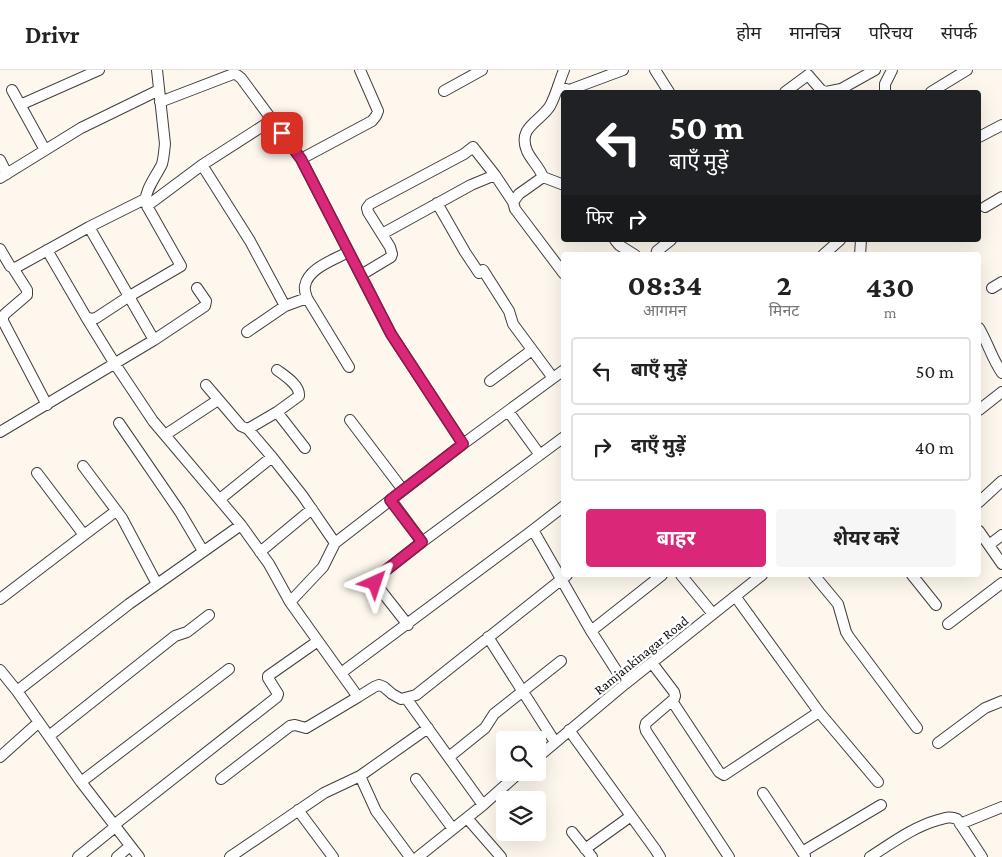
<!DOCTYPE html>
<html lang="hi">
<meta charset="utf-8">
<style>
:root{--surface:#fff;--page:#f6f6f6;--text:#222;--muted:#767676;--line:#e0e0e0;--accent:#db2777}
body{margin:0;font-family:"Crimson Pro","Noto Sans Devanagari",serif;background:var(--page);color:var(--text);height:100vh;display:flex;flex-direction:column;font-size:19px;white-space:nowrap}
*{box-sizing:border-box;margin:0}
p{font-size:16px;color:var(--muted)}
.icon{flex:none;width:28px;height:28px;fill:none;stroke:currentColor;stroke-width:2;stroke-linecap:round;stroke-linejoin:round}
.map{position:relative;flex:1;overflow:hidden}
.sheet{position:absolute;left:561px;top:182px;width:420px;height:325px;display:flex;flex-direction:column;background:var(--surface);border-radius:5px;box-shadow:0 5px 20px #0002}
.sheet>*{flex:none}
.hud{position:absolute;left:561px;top:20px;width:420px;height:152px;border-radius:5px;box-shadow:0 5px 20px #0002;background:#202124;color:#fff;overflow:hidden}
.tools{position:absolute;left:496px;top:661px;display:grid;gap:10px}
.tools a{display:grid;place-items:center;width:50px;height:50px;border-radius:5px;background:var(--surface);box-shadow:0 5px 20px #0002;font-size:25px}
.pin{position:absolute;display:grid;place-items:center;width:42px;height:42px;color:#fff;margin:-21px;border-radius:10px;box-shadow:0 2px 8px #0006}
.me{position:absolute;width:55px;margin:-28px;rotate:42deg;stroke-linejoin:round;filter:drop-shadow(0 0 4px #0008)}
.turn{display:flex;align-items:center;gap:18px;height:105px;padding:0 25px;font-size:22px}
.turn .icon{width:65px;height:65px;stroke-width:2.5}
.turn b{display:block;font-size:35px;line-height:42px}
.then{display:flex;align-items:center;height:48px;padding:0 25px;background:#0003;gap:10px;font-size:19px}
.eta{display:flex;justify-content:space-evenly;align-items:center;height:85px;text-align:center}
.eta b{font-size:30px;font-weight:700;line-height:35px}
.action{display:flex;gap:10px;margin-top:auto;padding:10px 25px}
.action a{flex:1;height:58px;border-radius:5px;background:var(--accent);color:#fff;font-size:20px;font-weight:700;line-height:58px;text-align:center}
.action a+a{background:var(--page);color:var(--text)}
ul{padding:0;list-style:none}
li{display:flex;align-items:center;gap:15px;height:68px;margin:0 10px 8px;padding:0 15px;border:2px solid var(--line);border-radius:5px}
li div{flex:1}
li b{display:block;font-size:19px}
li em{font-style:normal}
header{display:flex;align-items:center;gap:30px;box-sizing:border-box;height:70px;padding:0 25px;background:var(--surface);border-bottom:1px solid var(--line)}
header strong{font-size:24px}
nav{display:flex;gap:28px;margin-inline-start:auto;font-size:18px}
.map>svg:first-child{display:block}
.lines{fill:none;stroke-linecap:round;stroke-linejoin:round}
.minor-casing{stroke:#3f3f3f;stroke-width:12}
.minor{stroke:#fff;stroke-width:10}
.route-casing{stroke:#8e194d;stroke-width:12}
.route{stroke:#db2777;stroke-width:9}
.labels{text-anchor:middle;stroke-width:5;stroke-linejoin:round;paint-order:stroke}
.street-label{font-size:14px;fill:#0c0c0c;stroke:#fff}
</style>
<header>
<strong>Drivr</strong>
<nav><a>होम</a><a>मानचित्र</a><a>परिचय</a><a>संपर्क</a></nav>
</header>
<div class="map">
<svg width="1002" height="787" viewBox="0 0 1002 787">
<rect width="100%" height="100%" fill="#fdf7ed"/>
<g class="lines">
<g class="minor-casing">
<path id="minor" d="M655,0L669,22
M558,16L568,20L572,19L623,0
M12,20L45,80
M444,21L482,0
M785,22L808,5L821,20L826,22
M826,22L841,19L875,0
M885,22V14L892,0
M931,22L967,0
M160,32L233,4L237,5L241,8L301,89L391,264L463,374
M20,35L99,0
M979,67L1002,55
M301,89L372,51L376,46L378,41L360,0
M0,90L7,104
M202,95L272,50
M543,107L564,115
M0,108L81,58L159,20
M437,133L465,182L479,203
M146,134C143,122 157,105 162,94C164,87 164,81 165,74L157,0
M985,137L1002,127
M89,157L154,270
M382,164L471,115L495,105
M615,170L619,175L635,185
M0,179L10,196L13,198L17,197L89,157L145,129
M47,180L86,247L91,249L96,248L128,227L181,196L147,136L202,95L250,171L285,236L247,262
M348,182C334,190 308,198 305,216C304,220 306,225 307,228L349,297
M656,185L657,181L671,170
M823,185L840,170
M860,185L861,170
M13,198L27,220V225L6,243L3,246V251L47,335
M483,200L509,241L513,254L553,308
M564,204L515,139L513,132L519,124L543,107C540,98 531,90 527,81C517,57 540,52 550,36C556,25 559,12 564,0
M361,205L391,187L392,184L390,177L368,142L367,138L370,134L464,84L473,77L495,105L513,132
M992,218L1002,212
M285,236L307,228
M86,247L115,294L153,351L241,455L269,494L290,532
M979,258C988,273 992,289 1002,303
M490,311L532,280
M206,315L241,356L248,359L272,387L302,425L335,473
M979,340L1002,322
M508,341L540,385
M277,342L305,378
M350,350L403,420
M119,353L180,442L203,481
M248,359L277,342L299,326C300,315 285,306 277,300
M0,362L154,270L205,236L206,231L197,218
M165,365L218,330
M83,396L122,448L157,514
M220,429L272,387
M391,430L422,472
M979,432L1002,411
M533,460L591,561L625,614
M979,461L1002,494
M84,465L116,441
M989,475L1002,465
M260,482L312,439
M681,505L713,544
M814,505L838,534L846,562L849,567L917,658
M912,505L936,535
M735,526L819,642L878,712
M0,529L84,465L37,403
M948,554L1002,513
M408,555L375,513V510L376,508L422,472L564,367
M591,561L662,505
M488,567L555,672
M652,593L674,622L675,626L674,629L646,653L645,657L646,661L729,787
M0,600L17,621L81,712L139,787
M341,603L533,460L564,436
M17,621L129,534L241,455
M358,627L374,617L379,615L384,617L392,624L401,629L416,625L567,505
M406,628L483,735
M672,631L719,702L724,705L819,642
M569,660L655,779L660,787
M49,666L175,566L187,562L209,545
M938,673L985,638L1002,631
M0,687L39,652
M449,687L485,658L494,644L561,591
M538,687L625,614L762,505
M360,706L376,741L410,787
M221,709L290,656L295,655L306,658L358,627L290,532L323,497L335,473L463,374L564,300
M416,709L453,759
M81,712L229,599
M763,723L805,786
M298,740L333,787
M467,748L501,787
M960,754L1002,737
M114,755L277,627L278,624L268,608V606L318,571
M572,762L592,787
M585,779L631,746
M802,782L881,735
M78,787L115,757
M117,787L130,776
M230,787L324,723L360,706L428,658
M418,787L483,735L520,702
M870,787C892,773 913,757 938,750C945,748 950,746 957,749L982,787"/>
</g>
<use href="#minor" class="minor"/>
</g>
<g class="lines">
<g class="route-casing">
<path id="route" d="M282,63L301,89L391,264L463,374L390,430L422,472L376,508L375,510V513"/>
</g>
<use href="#route" class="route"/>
</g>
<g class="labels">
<g class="street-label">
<text transform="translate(641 585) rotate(-39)" y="5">Ramjankinagar Road</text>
</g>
</g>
</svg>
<div class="tools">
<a><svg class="icon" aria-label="search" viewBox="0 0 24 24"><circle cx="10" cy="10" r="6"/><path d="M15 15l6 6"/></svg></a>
<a><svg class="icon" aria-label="layers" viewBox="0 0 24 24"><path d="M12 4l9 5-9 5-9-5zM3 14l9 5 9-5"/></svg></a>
</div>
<div class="pin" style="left:282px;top:63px;background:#d93025"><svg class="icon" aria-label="arrive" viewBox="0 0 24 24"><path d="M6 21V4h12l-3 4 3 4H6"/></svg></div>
<svg class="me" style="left:375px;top:513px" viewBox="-20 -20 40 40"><path d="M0-17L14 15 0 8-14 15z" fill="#db2777" stroke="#fff" stroke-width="4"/></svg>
<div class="hud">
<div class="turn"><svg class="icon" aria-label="left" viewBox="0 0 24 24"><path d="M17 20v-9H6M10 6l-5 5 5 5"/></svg><div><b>50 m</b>बाएँ मुड़ें</div></div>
<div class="then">फिर<svg class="icon" aria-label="right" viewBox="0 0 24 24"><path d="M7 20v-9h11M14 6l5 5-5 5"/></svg></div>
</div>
<section class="sheet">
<div class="eta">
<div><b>08:34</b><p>आगमन</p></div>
<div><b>2</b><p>मिनट</p></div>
<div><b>430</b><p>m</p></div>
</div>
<ul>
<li><svg class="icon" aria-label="left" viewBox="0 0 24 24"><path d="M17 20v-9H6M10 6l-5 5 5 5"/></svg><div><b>बाएँ मुड़ें</b></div><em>50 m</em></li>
<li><svg class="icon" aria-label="right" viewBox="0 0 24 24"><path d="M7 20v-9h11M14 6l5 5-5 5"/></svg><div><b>दाएँ मुड़ें</b></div><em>40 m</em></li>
</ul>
<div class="action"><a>बाहर</a><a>शेयर करें</a></div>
</section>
</div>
